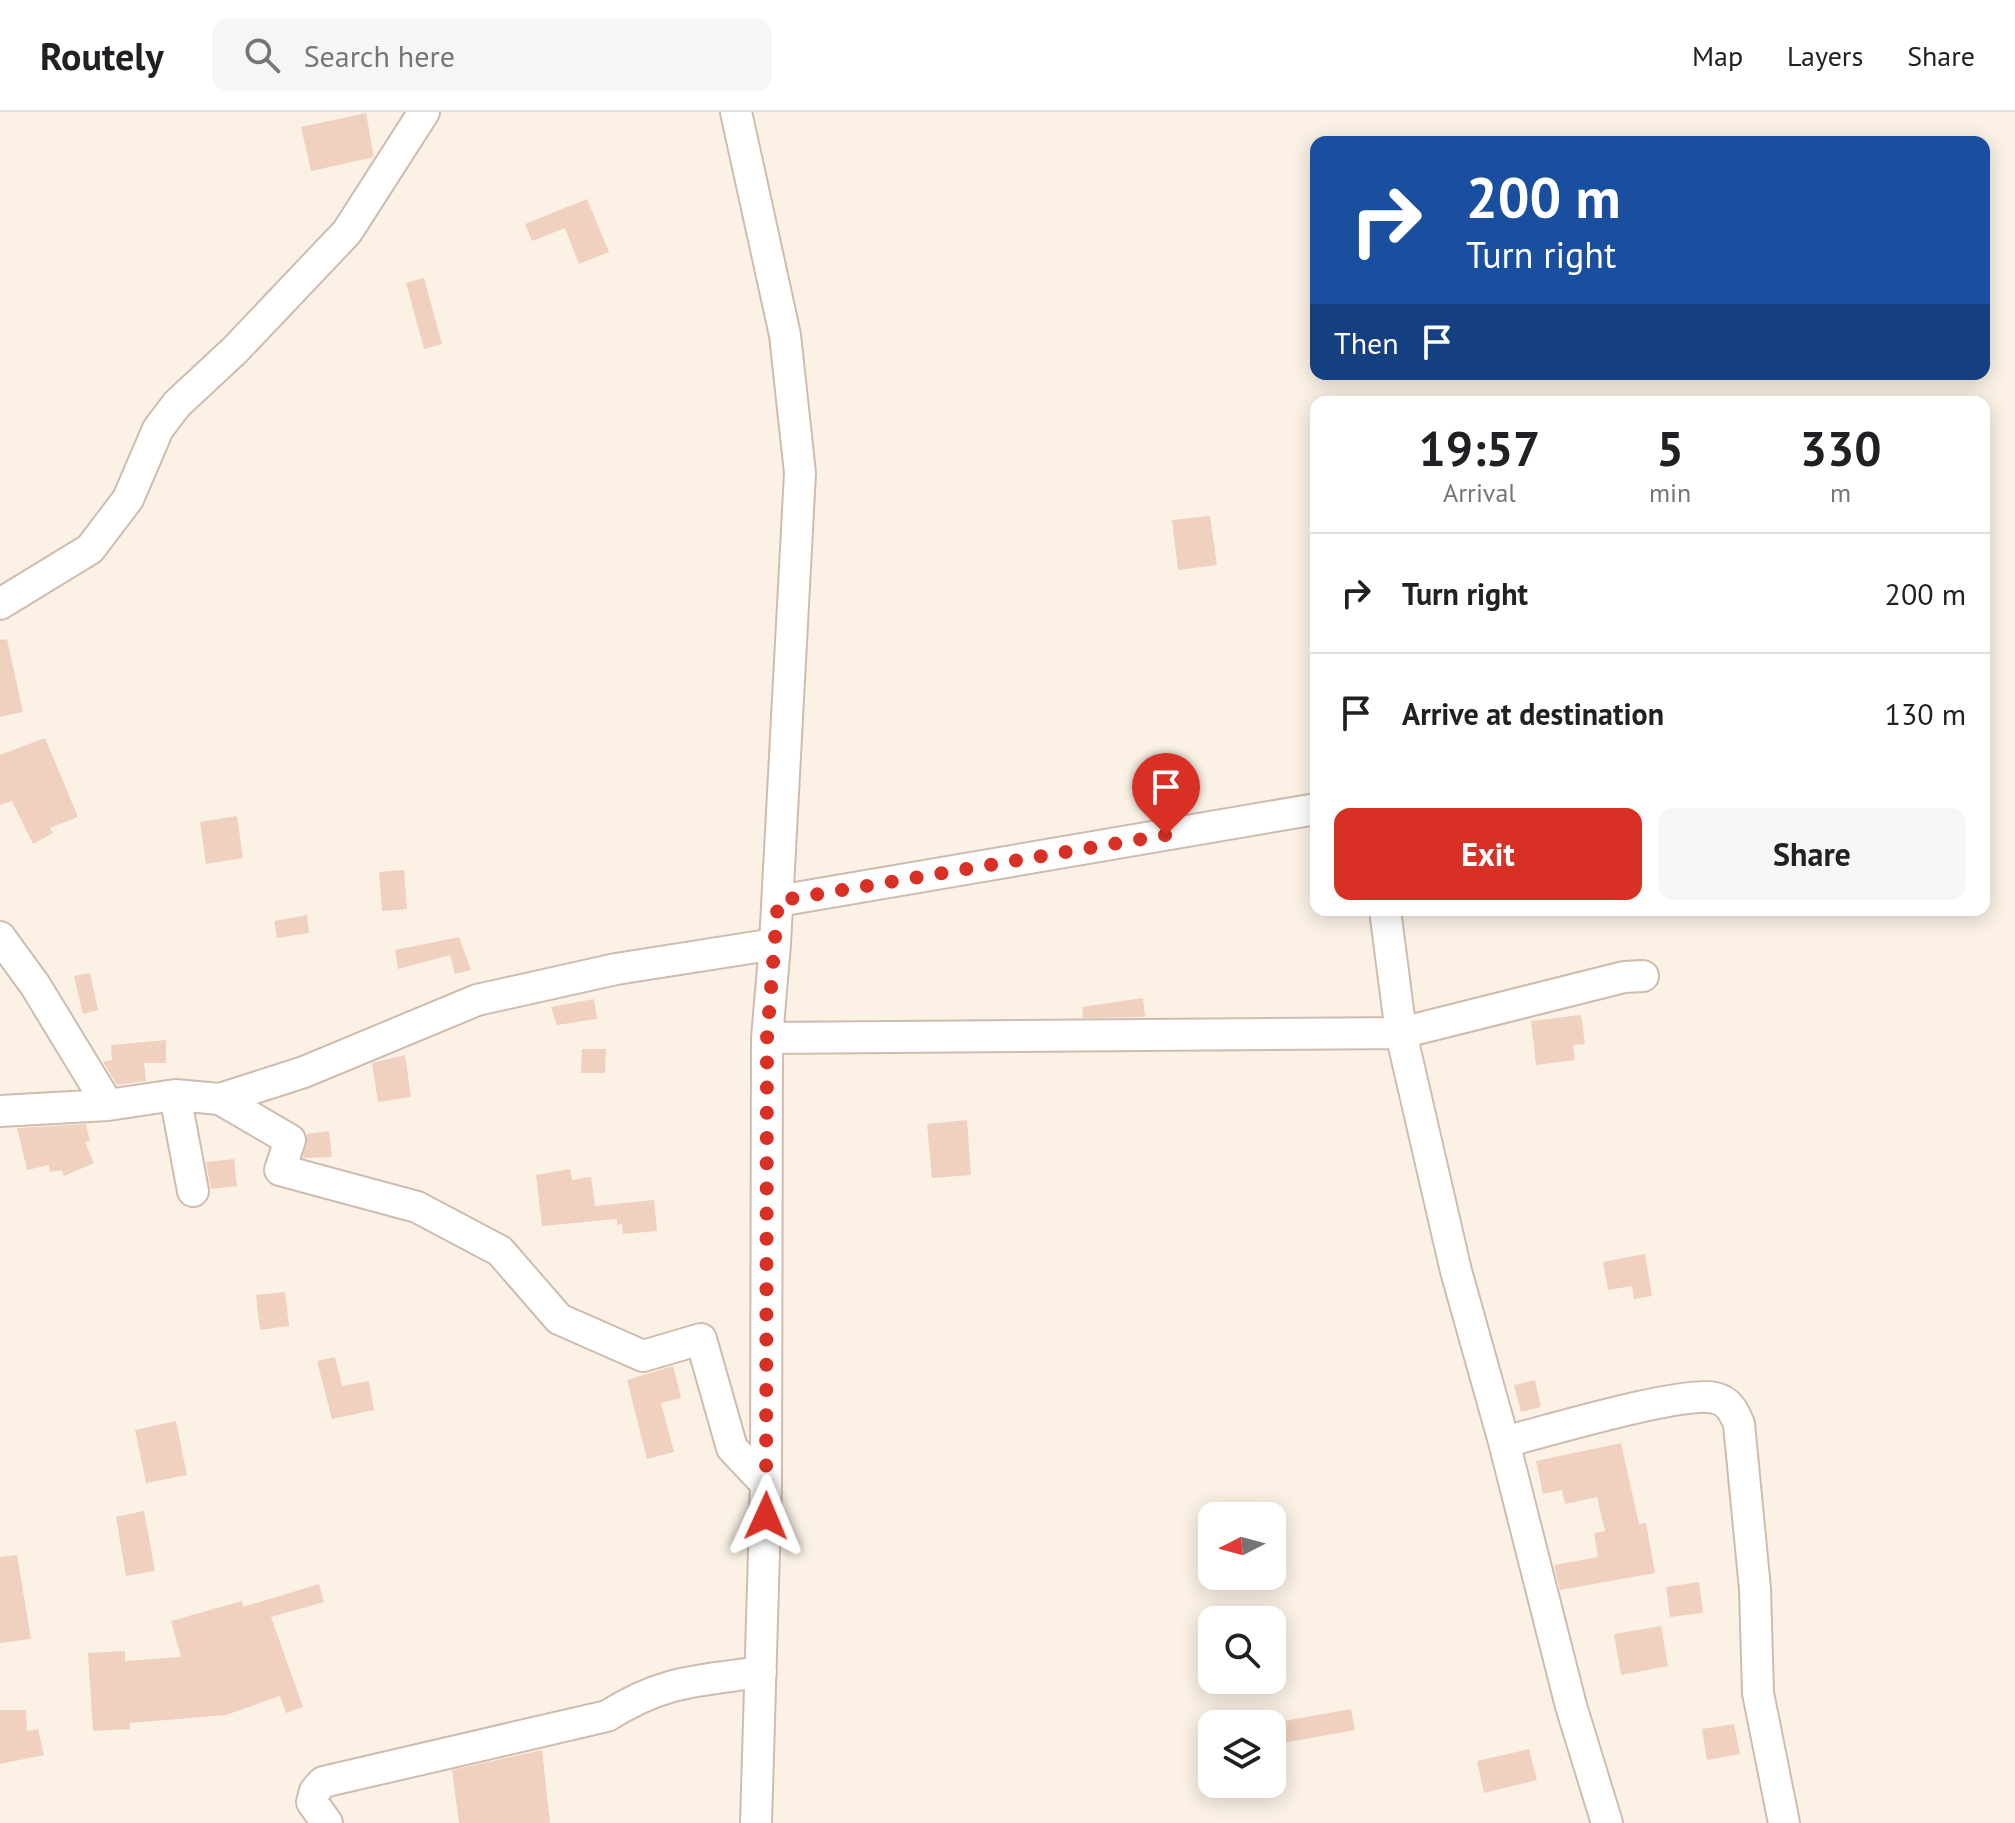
<!DOCTYPE html>
<style>
:root{--surface:#fff;--page:#f6f6f6;--text:#202124;--muted:#757577;--line:#e0e0e0;--accent:#d93025}
body{margin:0;font-family:"PT Sans",sans-serif;background:var(--page);color:var(--text);height:100vh;display:flex;flex-direction:column;font-size:30px;white-space:nowrap}
*{box-sizing:border-box;margin:0}
p{font-size:26px;color:var(--muted)}
.icon{flex:none;width:44px;height:44px;fill:none;stroke:currentColor;stroke-width:2;stroke-linecap:round;stroke-linejoin:round}
.map{position:relative;flex:1;overflow:hidden}
.sheet{position:absolute;left:1310px;top:284px;width:680px;height:520px;display:flex;flex-direction:column;background:var(--surface);border-radius:16px;box-shadow:0 4px 20px #0003}
.sheet>*{flex:none}
.guide{position:absolute;left:1310px;top:24px;width:680px;height:244px;border-radius:16px;box-shadow:0 4px 20px #0003;background:#1a4fa0;color:#fff;overflow:hidden}
.needle{width:52px;rotate:264deg}
.fabs{position:absolute;left:1198px;top:1390px;display:grid;gap:16px}
.fabs a{display:grid;place-items:center;width:88px;height:88px;border-radius:16px;background:var(--surface);box-shadow:0 4px 20px #0003;font-size:40px}
.pin{position:absolute;display:grid;place-items:center;width:68px;height:68px;color:#fff;margin:-82px -34px;border-radius:50% 50% 50% 0;rotate:-45deg;box-shadow:0 0 8px #0007}
.pin .icon{rotate:45deg}
.me{position:absolute;width:88px;margin:-44px;rotate:1deg;stroke-linejoin:round;filter:drop-shadow(0 0 6px #0008)}
.turn{display:flex;align-items:center;gap:28px;height:168px;padding:0 24px;font-size:36px}
.turn .icon{width:104px;height:104px;stroke-width:2.5}
.turn b{display:block;font-size:56px;line-height:68px}
.then{display:flex;align-items:center;height:76px;padding:0 24px;background:#0003;gap:16px;font-size:30px}
.eta{display:flex;justify-content:space-evenly;align-items:center;height:136px;text-align:center}
.eta b{font-size:48px;font-weight:600;line-height:56px}
.action{display:flex;gap:16px;margin-top:auto;padding:16px 24px}
.action a{flex:1;height:92px;border-radius:16px;background:var(--accent);color:#fff;font-size:32px;font-weight:600;line-height:92px;text-align:center}
.action a+a{background:var(--page);color:var(--text)}
ul{padding:0;list-style:none}
li{display:flex;align-items:center;gap:24px;height:120px;padding:0 24px;border-top:2px solid var(--line)}
li div{flex:1}
li b{display:block;font-size:30px}
li em{font-style:normal}
header{display:flex;align-items:center;gap:48px;box-sizing:border-box;height:112px;padding:0 40px;background:var(--surface);border-bottom:2px solid var(--line)}
header strong{font-size:38px}
nav{display:flex;gap:44px;margin-inline-start:auto;font-size:28px}
.search{width:560px;height:72px;background:var(--page);display:flex;align-items:center;gap:20px;box-sizing:border-box;padding:0 28px;border-radius:16px;color:var(--muted);font-size:30px}
.map>svg:first-child{display:block}
.building{fill:#f0d0be}
.lines{fill:none;stroke-linecap:round;stroke-linejoin:round}
.minor-casing{stroke:#cfbcaf;stroke-width:34}
.minor{stroke:#fff;stroke-width:30}
.route{stroke:#d93025;stroke-width:14;stroke-dasharray:0 25.2}
</style>
<header>
<strong>Routely</strong>
<div class="search"><svg class="icon" aria-label="search" viewBox="0 0 24 24"><circle cx="10" cy="10" r="6"/><path d="M15 15l6 6"/></svg>Search here</div>
<nav><a>Map</a><a>Layers</a><a>Share</a></nav>
</header>
<div class="map">
<svg width="2015" height="1711" viewBox="0 0 2015 1711">
<rect width="100%" height="100%" fill="#fbf2e5"/>
<path class="building" d="M366,1L374,45L311,59L301,15Z
M587,87L609,140L579,152L565,116L532,129L525,112Z
M424,166L442,232L424,237L406,171Z
M1210,404L1217,453L1178,458L1172,408Z
M7,527L23,600L0,605V528Z
M45,626L78,705L50,716L53,721L33,732L12,689L0,693V643Z
M237,704L243,746L206,752L200,710Z
M404,758L407,797L382,799L379,760Z
M307,803L309,821L277,826L274,809Z
M459,825L471,858L455,862L450,843L398,857L395,838Z
M90,861L98,898L83,902L74,864Z
M1143,886L1145,905L1083,906L1082,895Z
M594,887L597,907L557,913L551,895Z
M1581,903L1585,932L1573,933L1575,948L1536,953L1531,909Z
M166,928V951H144L146,969L117,973L103,950L112,948L111,933Z
M582,937H606L605,961H581Z
M405,943L411,985L378,990L372,951Z
M967,1008L971,1063L932,1066L927,1012Z
M86,1012L90,1029L85,1030L94,1051L64,1064L62,1058L50,1060L49,1053L27,1058L17,1016Z
M329,1019L332,1045L303,1046L307,1022Z
M234,1047L237,1074L211,1077L206,1050Z
M570,1057L572,1068L591,1065L595,1094L654,1088L657,1119L623,1122L622,1112L617,1113V1107L542,1114L536,1063Z
M1645,1142L1652,1184L1634,1187L1632,1174L1608,1178L1603,1150Z
M285,1180L289,1214L260,1218L256,1183Z
M335,1245L342,1274L369,1269L374,1298L332,1307L317,1249Z
M673,1254L681,1286L661,1291L674,1340L647,1347L627,1268Z
M1535,1268L1541,1295L1521,1300L1514,1273Z
M176,1309L187,1363L146,1371L135,1318Z
M1621,1331L1639,1412L1646,1411L1655,1461L1560,1478L1554,1453L1598,1445L1594,1421L1605,1419L1597,1385L1565,1392L1562,1378L1543,1382L1536,1349Z
M144,1399L155,1459L126,1464L116,1405Z
M17,1443L31,1527L0,1531V1445Z
M1699,1470L1703,1501L1670,1505L1666,1475Z
M319,1472L324,1490L271,1505L303,1595L286,1601L280,1584L226,1603L130,1611V1617L93,1619L88,1541L125,1539V1549L181,1545L171,1509L242,1489L243,1495Z
M1661,1514L1668,1554L1621,1563L1614,1522Z
M1351,1597L1355,1618L1272,1633V1611Z
M0,1598H26L27,1619L38,1617L44,1643L0,1652Z
M1734,1612L1740,1642L1707,1648L1702,1617Z
M1529,1637L1537,1668L1484,1681L1477,1649Z
M542,1638L550,1711H459L452,1658Z"/>
<g class="lines">
<g class="minor-casing">
<path id="minor" d="M736,0L785,223L800,361L775,832L767,926L766,1372L756,1711
M0,492L90,437L128,387L158,317L177,292L235,238L347,120L424,0
M778,789L1316,697
M1385,798L1401,921L1456,1159L1504,1330L1571,1594L1607,1711
M0,825L35,873L108,993
M767,926L1401,921L1624,865L1643,864
M175,983L193,1079
M220,987L290,1028L280,1058L417,1095L500,1139L559,1207L643,1244L701,1227L732,1336L766,1372
M0,999L108,993L175,983L220,987L304,960L477,888L616,857L775,832
M1504,1330C1544,1320 1683,1278 1715,1286C1729,1289 1734,1300 1739,1312L1755,1477L1758,1581L1784,1711
M327,1711L312,1690L315,1679L323,1670L607,1604C664,1568 697,1569 761,1560"/>
</g>
<use href="#minor" class="minor"/>
</g>
<g class="lines">
<path class="route" d="M766,1404L767,926L778,789L1166,723"/>
</g>
</svg>
<div class="fabs">
<a><svg class="needle" viewBox="-14 -14 28 28"><path d="M0-13l5 13h-10z" fill="#e53935"/><path d="M0 13l5-13h-10z" fill="#757577"/></svg></a>
<a><svg class="icon" aria-label="search" viewBox="0 0 24 24"><circle cx="10" cy="10" r="6"/><path d="M15 15l6 6"/></svg></a>
<a><svg class="icon" aria-label="layers" viewBox="0 0 24 24"><path d="M12 4l9 5-9 5-9-5zM3 14l9 5 9-5"/></svg></a>
</div>
<div class="pin" style="left:1166px;top:723px;background:#d93025"><svg class="icon" aria-label="arrive" viewBox="0 0 24 24"><path d="M6 21V4h12l-3 4 3 4H6"/></svg></div>
<svg class="me" style="left:766px;top:1404px" viewBox="-20 -20 40 40"><path d="M0-17L14 15 0 8-14 15z" fill="#d93025" stroke="#fff" stroke-width="4"/></svg>
<div class="guide">
<div class="turn"><svg class="icon" aria-label="right" viewBox="0 0 24 24"><path d="M7 20v-9h11M14 6l5 5-5 5"/></svg><div><b>200 m</b>Turn right</div></div>
<div class="then">Then<svg class="icon" aria-label="arrive" viewBox="0 0 24 24"><path d="M6 21V4h12l-3 4 3 4H6"/></svg></div>
</div>
<section class="sheet">
<div class="eta">
<div><b>19:57</b><p>Arrival</p></div>
<div><b>5</b><p>min</p></div>
<div><b>330</b><p>m</p></div>
</div>
<ul>
<li><svg class="icon" aria-label="right" viewBox="0 0 24 24"><path d="M7 20v-9h11M14 6l5 5-5 5"/></svg><div><b>Turn right</b></div><em>200 m</em></li>
<li><svg class="icon" aria-label="arrive" viewBox="0 0 24 24"><path d="M6 21V4h12l-3 4 3 4H6"/></svg><div><b>Arrive at destination</b></div><em>130 m</em></li>
</ul>
<div class="action"><a>Exit</a><a>Share</a></div>
</section>
</div>
